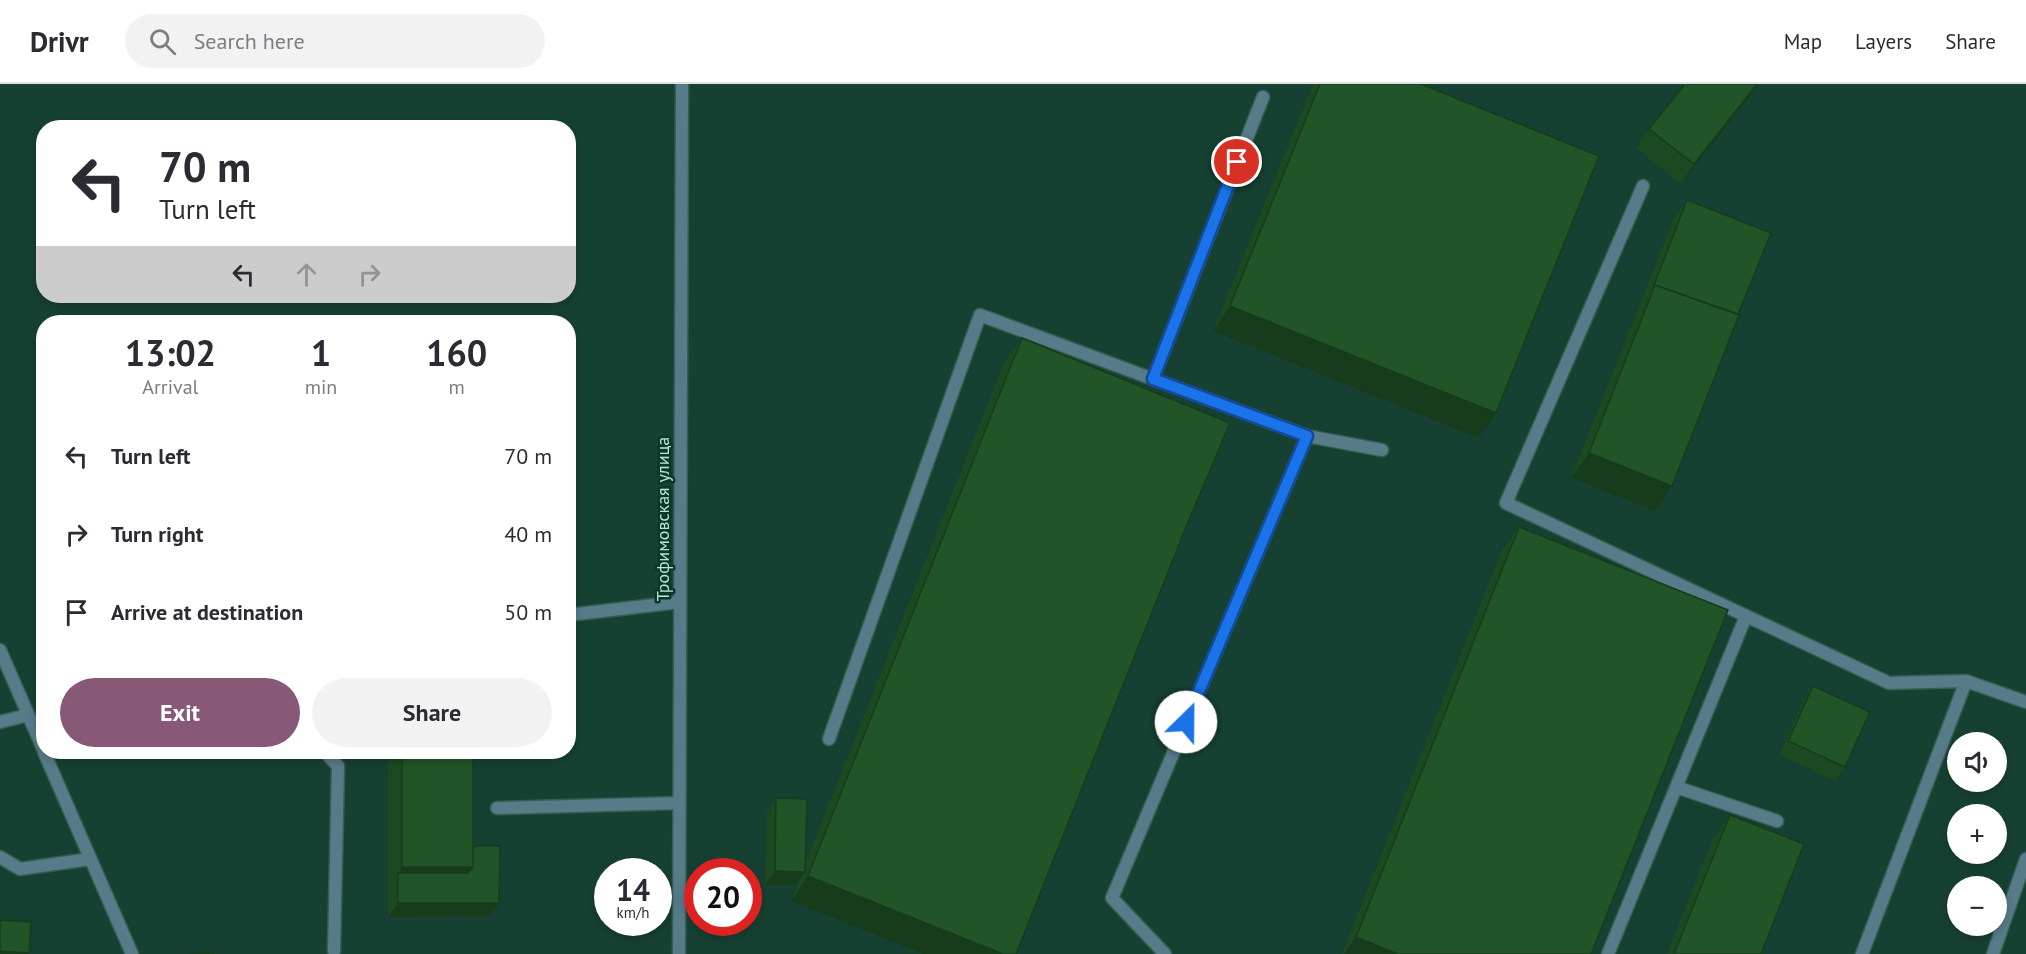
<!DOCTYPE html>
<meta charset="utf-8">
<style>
:root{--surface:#fff;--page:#f2f2f3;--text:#2b2b33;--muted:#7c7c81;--line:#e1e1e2;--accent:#885877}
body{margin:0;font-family:"PT Sans",sans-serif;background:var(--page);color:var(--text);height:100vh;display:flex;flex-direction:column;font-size:22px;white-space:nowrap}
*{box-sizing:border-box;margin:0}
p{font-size:20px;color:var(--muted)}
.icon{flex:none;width:33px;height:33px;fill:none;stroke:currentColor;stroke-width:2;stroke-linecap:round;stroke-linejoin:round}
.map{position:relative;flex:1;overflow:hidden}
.side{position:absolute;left:36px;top:231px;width:540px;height:444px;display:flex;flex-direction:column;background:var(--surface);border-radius:24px;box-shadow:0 3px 9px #0003}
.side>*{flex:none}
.hud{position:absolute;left:36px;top:36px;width:540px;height:183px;border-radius:24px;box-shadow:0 3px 9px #0003;background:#fff;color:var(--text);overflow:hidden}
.buttons{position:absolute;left:1947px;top:648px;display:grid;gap:12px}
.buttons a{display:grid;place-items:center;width:60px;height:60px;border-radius:50%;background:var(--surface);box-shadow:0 3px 9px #0003;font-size:30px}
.speed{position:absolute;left:594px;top:774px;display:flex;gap:12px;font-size:30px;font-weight:700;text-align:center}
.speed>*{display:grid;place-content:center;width:78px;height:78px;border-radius:50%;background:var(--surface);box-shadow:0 3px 9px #0003;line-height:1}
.speed small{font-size:15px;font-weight:400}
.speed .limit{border:9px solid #d22;background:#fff;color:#111}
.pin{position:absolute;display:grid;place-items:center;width:51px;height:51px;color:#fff;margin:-26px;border:3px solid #fff;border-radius:50%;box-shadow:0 2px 6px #0007}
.me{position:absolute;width:66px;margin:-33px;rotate:23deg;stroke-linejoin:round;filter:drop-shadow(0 0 4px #0008)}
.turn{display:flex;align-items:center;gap:21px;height:126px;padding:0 24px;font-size:27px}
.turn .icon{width:78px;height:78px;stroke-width:2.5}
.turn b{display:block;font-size:42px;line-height:51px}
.lanes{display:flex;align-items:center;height:57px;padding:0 24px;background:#0003;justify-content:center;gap:30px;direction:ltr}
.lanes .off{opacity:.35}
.eta{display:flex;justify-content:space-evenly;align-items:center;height:102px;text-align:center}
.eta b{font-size:36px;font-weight:700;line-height:42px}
.button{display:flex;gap:12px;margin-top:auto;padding:12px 24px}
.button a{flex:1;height:69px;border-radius:36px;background:var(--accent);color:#fff;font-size:24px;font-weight:700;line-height:69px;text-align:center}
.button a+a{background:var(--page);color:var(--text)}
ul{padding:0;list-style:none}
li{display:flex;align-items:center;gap:18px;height:78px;padding:0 24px}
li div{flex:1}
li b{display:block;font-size:22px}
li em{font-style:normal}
header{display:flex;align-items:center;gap:36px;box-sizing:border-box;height:84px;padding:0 30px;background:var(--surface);border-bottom:2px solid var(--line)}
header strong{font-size:28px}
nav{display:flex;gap:33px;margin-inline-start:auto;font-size:21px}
.search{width:420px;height:54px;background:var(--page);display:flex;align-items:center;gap:15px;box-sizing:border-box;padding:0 21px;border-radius:33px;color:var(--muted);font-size:22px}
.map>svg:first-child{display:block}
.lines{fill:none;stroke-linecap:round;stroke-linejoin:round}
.service-casing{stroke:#345e4f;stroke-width:15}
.tertiary-casing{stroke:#345e4f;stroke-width:15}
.service{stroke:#587b8a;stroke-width:12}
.tertiary{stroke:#587b8a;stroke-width:12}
.wall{fill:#1c4922}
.shaded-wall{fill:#173c1c}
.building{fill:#215528;stroke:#173c1c;stroke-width:1.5}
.route-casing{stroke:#114b97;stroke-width:15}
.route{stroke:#1a73e8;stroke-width:10}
.labels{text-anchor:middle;stroke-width:5;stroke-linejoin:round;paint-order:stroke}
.street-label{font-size:18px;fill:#bde3d2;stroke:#093728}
</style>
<header>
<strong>Drivr</strong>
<div class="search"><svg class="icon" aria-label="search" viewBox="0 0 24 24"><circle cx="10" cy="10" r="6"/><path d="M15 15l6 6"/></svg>Search here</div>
<nav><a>Map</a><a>Layers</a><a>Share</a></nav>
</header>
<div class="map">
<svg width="2026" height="870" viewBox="0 0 2026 870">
<rect width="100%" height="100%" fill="#164132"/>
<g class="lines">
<g class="service-casing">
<path id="service" d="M1643,102L1506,419L1889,599L1966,597L2026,618
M1153,295L1263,13
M1307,352L1382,366
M568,531L680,518
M0,566L44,667
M0,638L28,631
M829,655L980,231L1307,352L1112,814L1165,870
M44,668L132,870
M325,668L338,682L334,867
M1676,703L1777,737
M497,724L679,719
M0,773L20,785L90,775
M1608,870L1746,532
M1862,870L1966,597
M1993,870L2026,775"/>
</g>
<g class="tertiary-casing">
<path id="tertiary" d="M679,870L682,0"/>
</g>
<use href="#service" class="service"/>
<use href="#tertiary" class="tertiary"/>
</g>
<path class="wall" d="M1313,0H1421L1478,354L1213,247Z
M1747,16L1681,100L1636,64L1649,45Z
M1687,116L1655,427L1571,394L1673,136Z
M1022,254L1230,339L791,817L799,797L795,801H765L767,728L776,714L805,780L1004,279Z
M1519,443L1591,870H1342L1501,468Z
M1813,602L1845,683L1836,697L1779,671L1804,615Z
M388,668H473V762L490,832L388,833Z
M1730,731L1761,870H1667L1712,756Z"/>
<path class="shaded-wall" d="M1758,0L1747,16L1681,100L1694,80Z
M1230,222L1496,329L1478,354L1213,247Z
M1589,369L1672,402L1655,427L1571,394Z
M402,783H473L459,803L398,789L388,803Z
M775,787L805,788L795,801H765Z
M808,792L1003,870H924L791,817Z
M398,819H499L490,832L388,833Z
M1356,853L1398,870H1344Z
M0,867L29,869V870H0Z"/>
<path class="building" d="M1320,0H1421L1599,72L1496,329L1230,222Z
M1685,0H1757L1694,80L1649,45Z
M1687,116L1771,149L1738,230L1655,201L1652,206Z
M1655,201L1739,231L1672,402L1589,369Z
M1022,254L1230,339L1186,443L1016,870H1003L808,792Z
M1519,443L1728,526L1591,870H1398L1356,853Z
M1813,602L1870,628L1845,683L1788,657Z
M402,668H473V783H402Z
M776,714L807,715L805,788L775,787Z
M1730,731L1804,760L1761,870H1674Z
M473,762H500L499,819H398V789H468L473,783Z
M0,836L31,838L29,869L0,867Z
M213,868V870H187Z"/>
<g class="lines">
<g class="route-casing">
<path id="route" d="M1186,638L1307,352L1153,295L1237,78"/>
</g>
<use href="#route" class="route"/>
</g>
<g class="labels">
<g class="street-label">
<text transform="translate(663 435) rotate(-90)" y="6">Трофимовская улица</text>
</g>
</g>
</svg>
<div class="buttons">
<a><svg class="icon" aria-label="sound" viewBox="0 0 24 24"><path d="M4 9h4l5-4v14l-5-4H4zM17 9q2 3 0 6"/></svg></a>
<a>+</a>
<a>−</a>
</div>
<div class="speed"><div>14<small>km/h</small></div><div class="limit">20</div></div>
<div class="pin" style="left:1237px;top:78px;background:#d93025"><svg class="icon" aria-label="arrive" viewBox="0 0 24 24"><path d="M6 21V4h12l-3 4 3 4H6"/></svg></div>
<svg class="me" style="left:1186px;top:638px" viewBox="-20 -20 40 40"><circle r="19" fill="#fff"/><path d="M0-13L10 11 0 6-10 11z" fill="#1a73e8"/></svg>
<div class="hud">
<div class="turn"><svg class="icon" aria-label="left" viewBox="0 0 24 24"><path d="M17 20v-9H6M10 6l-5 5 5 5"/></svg><div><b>70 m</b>Turn left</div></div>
<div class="lanes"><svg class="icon" aria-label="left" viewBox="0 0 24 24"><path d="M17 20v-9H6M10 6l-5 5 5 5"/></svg><svg class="icon off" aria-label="ahead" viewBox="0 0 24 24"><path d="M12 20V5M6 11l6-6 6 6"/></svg><svg class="icon off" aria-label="right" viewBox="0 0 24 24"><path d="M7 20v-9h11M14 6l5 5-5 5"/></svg></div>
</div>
<section class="side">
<div class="eta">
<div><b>13:02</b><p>Arrival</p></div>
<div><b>1</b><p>min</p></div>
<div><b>160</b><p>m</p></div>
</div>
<ul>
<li><svg class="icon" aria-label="left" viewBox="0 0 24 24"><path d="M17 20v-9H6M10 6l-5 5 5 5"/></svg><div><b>Turn left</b></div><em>70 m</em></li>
<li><svg class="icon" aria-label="right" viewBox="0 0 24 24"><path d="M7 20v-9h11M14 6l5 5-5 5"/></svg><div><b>Turn right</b></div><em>40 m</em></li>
<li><svg class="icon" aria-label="arrive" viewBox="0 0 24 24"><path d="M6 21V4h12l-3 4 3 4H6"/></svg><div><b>Arrive at destination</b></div><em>50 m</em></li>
</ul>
<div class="button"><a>Exit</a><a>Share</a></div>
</section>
</div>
